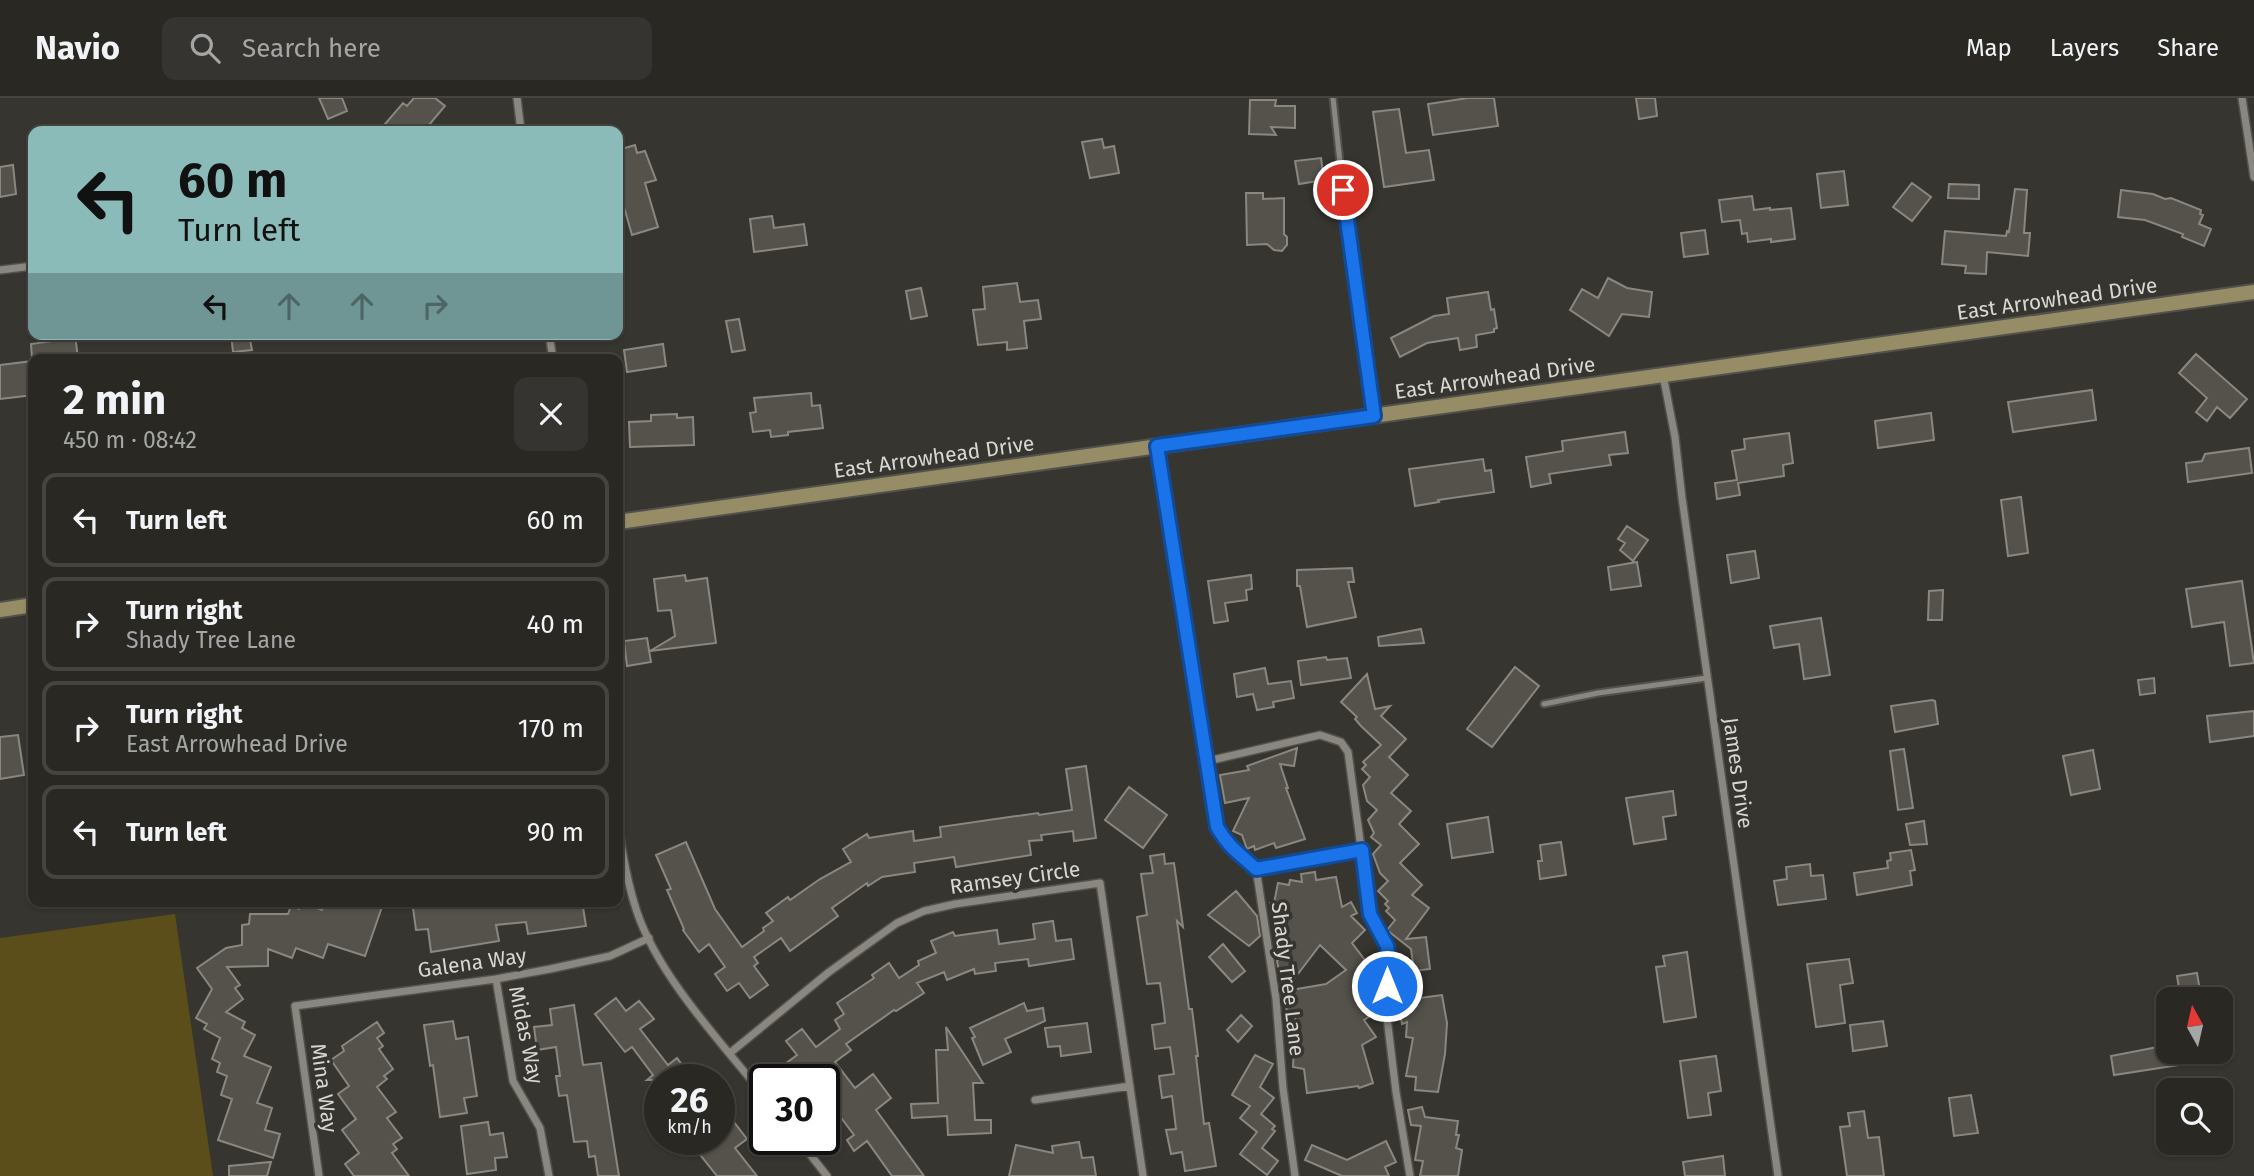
<!DOCTYPE html>
<meta charset="utf-8">
<style>
:root{--surface:#292823;--page:#353430;--text:#f1f3f6;--muted:#a5a6a6;--line:#454441}
body{margin:0;font-family:"Fira Sans",sans-serif;background:var(--page);color:var(--text);height:100vh;display:flex;flex-direction:column;font-size:26px;white-space:nowrap}
*{box-sizing:border-box;margin:0}
p{font-size:23px;color:var(--muted)}
.icon{flex:none;width:38px;height:38px;fill:none;stroke:currentColor;stroke-width:2;stroke-linecap:round;stroke-linejoin:round}
.map{position:relative;flex:1;overflow:hidden}
.drawer{position:absolute;left:28px;top:256px;width:595px;height:553px;display:flex;flex-direction:column;background:var(--surface);border-radius:14px;box-shadow:0 2px 5px #0004,0 0 0 2px var(--line)}
.drawer>*{flex:none}
.guide{position:absolute;left:28px;top:28px;width:595px;height:214px;border-radius:14px;box-shadow:0 2px 5px #0004,0 0 0 2px var(--line);background:#8bbbb9;color:#111;overflow:hidden}
.needle{width:46px;rotate:352deg}
.fabs{position:absolute;left:2156px;top:889px;display:grid;gap:14px}
.fabs a{display:grid;place-items:center;width:77px;height:77px;border-radius:14px;background:var(--surface);box-shadow:0 2px 5px #0004,0 0 0 2px var(--line);font-size:35px}
.speed{position:absolute;left:644px;top:966px;display:flex;gap:14px;font-size:35px;font-weight:700;text-align:center}
.speed>*{display:grid;place-content:center;width:91px;height:91px;border-radius:50%;background:var(--surface);box-shadow:0 2px 5px #0004,0 0 0 2px var(--line);line-height:1}
.speed small{font-size:18px;font-weight:400}
.speed .limit{border:4px solid #111;border-radius:10px;background:#fff;color:#111}
.pin{position:absolute;display:grid;place-items:center;width:60px;height:60px;color:#fff;margin:-30px;border:4px solid #fff;border-radius:50%;box-shadow:0 2px 7px #0007}
.me{position:absolute;width:77px;margin:-38px;rotate:0deg;stroke-linejoin:round;filter:drop-shadow(0 0 5px #0008)}
.turn{display:flex;align-items:center;gap:24px;height:147px;padding:0 35px;font-size:32px}
.turn .icon{width:91px;height:91px;stroke-width:2.5}
.turn b{display:block;font-size:49px;line-height:60px}
.lanes{display:flex;align-items:center;height:66px;padding:0 35px;background:#0003;justify-content:center;gap:35px;direction:ltr}
.lanes .off{opacity:.35}
.round{display:grid;place-items:center;flex:none;width:74px;height:74px;border-radius:14px;background:var(--page)}
.headline{display:flex;align-items:center;justify-content:space-between;height:119px;padding:0 35px}
h1{font-size:42px;font-weight:700;line-height:52px}
ul{padding:0;list-style:none}
li{display:flex;align-items:center;gap:21px;height:94px;margin:0 14px 10px;padding:0 21px;border:4px solid var(--line);border-radius:14px}
li div{flex:1}
li b{display:block;font-size:26px}
li em{font-style:normal}
header{display:flex;align-items:center;gap:42px;box-sizing:border-box;height:98px;padding:0 35px;background:var(--surface);border-bottom:2px solid var(--line)}
header strong{font-size:33px}
nav{display:flex;gap:38px;margin-inline-start:auto;font-size:24px}
.search{width:490px;height:63px;background:var(--page);display:flex;align-items:center;gap:18px;box-sizing:border-box;padding:0 24px;border-radius:14px;color:var(--muted);font-size:26px}
.map>svg:first-child{display:block}
.green{fill:#5c4e1a}
.building{fill:#54524b;stroke:#8a8780;stroke-width:2;fill-rule:evenodd}
.lines{fill:none;stroke-linecap:round;stroke-linejoin:round}
.lane-casing{stroke:#53514c;stroke-width:9}
.street-casing{stroke:#53514c;stroke-width:10}
.secondary-casing{stroke:#53514c;stroke-width:18}
.lane{stroke:#89877f;stroke-width:5}
.street{stroke:#89877f;stroke-width:7}
.secondary{stroke:#968d66;stroke-width:14}
.route-casing{stroke:#114b97;stroke-width:18}
.route{stroke:#1a73e8;stroke-width:12}
.labels{text-anchor:middle;stroke-width:7;stroke-linejoin:round;paint-order:stroke}
.street-label{font-size:21px;fill:#d8d7d3;stroke:#37352f}
</style>
<header>
<strong>Navio</strong>
<div class="search"><svg class="icon" aria-label="search" viewBox="0 0 24 24"><circle cx="10" cy="10" r="6"/><path d="M15 15l6 6"/></svg>Search here</div>
<nav><a>Map</a><a>Layers</a><a>Share</a></nav>
</header>
<div class="map">
<svg width="2254" height="1078" viewBox="0 0 2254 1078">
<rect width="100%" height="100%" fill="#37352f"/>
<path class="green" d="M175,816L213,1078H0V840Z"/>
<path class="building" d="M319,0H342L347,13L328,21Z
M414,0H435L445,8L424,33H379L403,5L407,8Z
M1468,0H1494L1498,28L1433,37L1428,6Z
M1636,0H1655L1657,18L1639,21Z
M1250,2H1276L1275,8H1295V30L1271,29L1276,37L1249,36Z
M1399,11L1406,55L1429,52L1434,82L1384,89L1373,14Z
M1102,41L1104,50L1114,48L1119,75L1090,80L1082,44Z
M635,47L637,55L645,53L656,82L645,85L658,129L632,137L618,88V52Z
M1321,60L1324,82L1299,86L1295,63Z
M13,67L16,96L0,99V69Z
M1844,73L1848,107L1821,110L1817,76Z
M1912,85L1931,99L1912,123L1893,109Z
M1949,86L1979,87V101L1948,100Z
M2015,91L2027,92L2024,135H2030L2028,158L1987,154L1986,176L1965,175L1966,168L1942,166L1945,133L2006,138L2007,133L2009,134Z
M2121,92L2153,96L2165,101L2171,100L2201,112L2200,116L2203,117L2199,126L2211,131L2204,148L2182,139L2183,136L2145,122L2118,119Z
M1246,95H1263V101L1284,100V136L1287,139V147L1282,153L1274,152L1267,146L1247,147Z
M1752,98L1754,112L1770,110V112L1791,110L1795,141L1771,144V141L1748,144L1747,135L1742,136L1740,122L1722,124L1719,102Z
M772,118L774,130L804,126L807,147L754,154L750,121Z
M1705,132L1708,156L1684,159L1681,135Z
M1608,180L1627,190L1652,194L1649,219L1622,216L1609,238L1570,212L1582,191L1598,200Z
M1017,185L1020,204L1038,202L1041,221L1024,223L1027,250L1007,252V244L978,247L973,212L985,211L983,189Z
M921,190L927,218L911,221L906,193Z
M1488,194L1491,212L1494,211L1497,230L1494,231V234L1476,237L1477,249L1460,252L1458,240L1427,245L1400,259L1391,240L1434,218L1449,216L1447,200Z
M739,221L745,252L732,254L726,223Z
M52,236H75L78,261H32L31,246L53,243Z
M231,236H249L252,252L233,254Z
M663,246L666,268L627,274L624,252Z
M2196,256L2247,301L2230,320L2217,309L2207,323L2196,314L2207,300L2179,275Z
M33,263V297L0,301V267Z
M2092,292L2096,322L2013,334L2008,304Z
M811,295L812,308L820,307L823,330L788,334V337L771,339L770,332L753,334L750,315L756,314L754,300Z
M1931,315L1934,342L1878,350L1875,323Z
M677,316V320L693,319L694,347L630,349L629,324L651,323V317Z
M1625,334L1628,355L1609,357L1611,367L1549,376L1551,385L1531,389L1526,359L1563,353L1562,343Z
M1789,335L1793,365L1783,367L1784,378L1738,385L1740,397L1717,401L1715,385L1737,382L1732,353L1745,351L1744,341Z
M2249,350L2252,375L2188,384L2186,365L2202,363L2205,356Z
M1483,361L1485,373L1491,372L1494,394L1438,402L1439,404L1415,408L1409,371Z
M2021,399L2028,455L2008,458L2001,402Z
M1627,428L1648,442L1633,463L1620,452L1625,445L1618,441Z
M1755,453L1759,480L1731,485L1727,457Z
M1637,464L1641,488L1611,492L1608,469Z
M1352,470L1354,484H1348L1356,519L1307,529L1300,488H1297V472Z
M685,477L686,483L707,480L716,545L650,553L675,538L671,512L658,513L654,481Z
M1251,477L1252,491L1246,492L1247,502L1225,505L1228,523L1214,525L1208,483Z
M2242,483L2254,565L2230,568L2224,524L2192,529L2186,491Z
M1943,492L1942,522H1928L1929,493Z
M1821,520L1830,577L1804,581L1799,546L1774,550L1770,528Z
M1421,531L1424,545L1379,548L1378,539Z
M647,540L651,564L627,568L624,543Z
M1326,559L1327,562L1347,560L1351,580L1301,587L1298,563Z
M1515,569L1539,588L1492,649L1467,631Z
M1265,570L1268,586L1291,583L1294,600L1273,604L1274,609L1257,612L1253,596L1237,599L1234,576Z
M1367,576L1375,611L1390,608L1381,618L1406,641L1389,659L1408,677L1391,695L1411,713L1399,726L1419,746L1400,765L1422,787L1412,797L1429,810L1406,841L1426,839L1430,871L1414,873L1411,851L1387,832L1395,822L1386,813L1389,810L1385,806L1388,803L1378,793L1388,783L1380,775L1373,756L1381,747L1371,739L1374,735L1368,722L1377,712L1367,703L1363,687L1370,679L1362,671L1366,667L1363,664L1381,647L1361,628L1355,621L1357,619L1341,604Z
M2154,580L2155,595L2140,597L2138,582Z
M1932,602L1935,603L1938,626L1895,634L1891,608Z
M2254,613V638L2210,644L2207,618Z
M18,637L24,677L0,681V639Z
M1297,650L1294,668L1280,666L1288,690H1286L1305,741L1276,750L1274,745L1255,752L1254,748L1247,751L1242,737L1233,733L1249,700L1225,705L1220,677L1249,672L1247,668Z
M1904,651L1913,710L1898,712L1890,653Z
M2093,652L2100,691L2071,697L2063,658Z
M1086,668L1096,740L1074,743L1073,733L1041,737L1042,742L1029,743L1031,757L956,769L954,759L914,765L915,774L882,779L868,788L867,785L832,810L838,818L790,853L781,840L754,859L758,865L754,868L768,887L750,900L739,885L727,893L715,876L725,869L709,846L699,854L683,832L684,831L667,792L671,791L656,757L686,744L715,811L742,849L764,833L763,830L773,823L766,815L788,799L790,802L820,781L851,764L843,751L867,736L869,740L913,733L914,743L941,739L940,729L1038,715L1039,717L1072,712L1066,671Z
M1129,689L1167,717L1143,750L1105,722Z
M1673,693L1676,717L1663,719L1666,741L1634,746L1626,700Z
M1488,719L1493,754L1452,760L1447,726Z
M1924,723L1927,746L1910,747L1906,726Z
M1561,744L1566,777L1540,781L1538,763H1542L1540,747Z
M1911,752L1915,772L1910,773L1912,787L1857,797L1854,775L1888,770L1887,763L1891,762L1890,755Z
M1164,756L1165,766L1174,765L1183,829L1177,823L1189,911H1192L1198,958H1196L1204,1026L1209,1025L1216,1068L1185,1073L1182,1054L1171,1056L1166,1032L1176,1031L1172,998L1162,1000L1159,978L1174,976L1170,949L1155,951L1152,927L1165,925L1164,914L1160,885L1147,886L1137,819L1147,817L1141,776L1153,775L1150,758Z
M1810,766L1811,778L1823,777L1826,801L1778,807L1774,783L1787,781L1786,769Z
M1315,774L1316,782L1336,779L1342,809L1351,804L1357,815L1351,818L1365,832L1352,845L1374,874L1354,889L1373,916L1364,922L1376,939L1362,947L1373,985L1359,990L1358,988L1307,995L1304,971L1293,969L1294,949L1299,950L1295,918L1288,919L1277,863L1287,851L1274,835L1270,805H1274L1278,785L1289,787L1290,782L1302,784L1301,776ZM1320,847L1346,872L1326,886L1285,893Z
M1236,793L1257,818L1260,838L1249,848L1208,817Z
M334,803H345L355,807L356,803H384L365,858L328,846L323,860L296,850L292,860L268,851V868L227,869L240,887L235,890L243,901L226,914L245,924L242,930L255,937L244,958L271,969L257,1005L272,1010L265,1032L280,1036L273,1060L218,1042L232,1001L221,997L227,978L217,974L220,965L212,961L220,940L204,931L207,926L196,920L212,891L197,870L226,850L242,847V827L249,826L250,816H288L291,808L299,811L302,804L322,812L324,807L331,809Z
M461,803H582L586,828L528,836L526,824L496,827L499,843L431,854L428,831L416,832L413,810Z
M1053,823L1056,843L1071,841L1074,861L1029,868L1028,861L995,865L996,873L975,876L974,871L947,882L944,874L917,885L924,895L896,913L894,912L846,946L851,952L835,964L855,990L873,976L891,1000L876,1012L924,1078H892L867,1043L854,1053L847,1042L854,1037L830,1005L824,1009V982H797L785,966L797,957L786,943L802,931L816,949L840,931L835,922L844,916L837,905L874,880L872,877L889,865L899,880L919,867L918,863L936,855L931,843L953,834L955,838L997,832L999,846L1035,841L1033,826Z
M1223,846L1245,873L1232,884L1209,859Z
M1687,854L1696,919L1664,924L1656,869L1665,868L1663,858Z
M1849,861L1853,885L1840,887L1845,925L1816,929L1807,866Z
M2197,875L2200,893L2180,896L2177,878Z
M1442,897L1447,925L1445,956L1438,994L1415,992L1416,979L1406,978L1413,940L1406,939L1407,924L1402,926L1399,909L1411,907L1412,901Z
M616,900L626,913L639,903L654,921L640,931L668,967L677,960L693,982H647L653,977L632,949L625,954L595,916Z
M1024,905L1027,913L1043,910L1045,923L1005,941L1011,954L983,967L972,940L975,939L970,930Z
M574,907L583,967L601,965L619,1078H598L595,1058L589,1059L587,1043L574,1044L567,997L559,998L556,978H560L556,949L537,952L534,929L552,927L550,911Z
M1241,917L1252,928L1238,944L1227,932Z
M453,923L456,941L468,939L477,998L464,1000L467,1015L440,1019L433,967L430,968L424,927Z
M1883,923L1887,948L1853,953L1850,927Z
M377,924L384,935L377,940L383,948L379,951L393,971L384,978L387,981L377,989L396,1014L387,1020L402,1040L393,1046L397,1051L392,1055L409,1078H354L345,1066L359,1055L342,1032L356,1021L338,996L349,988L331,962L344,953L342,948Z
M1087,925L1091,954L1061,958L1060,948L1048,949L1045,930Z
M946,929L983,985H973L975,1022H991V1035L948,1037L947,1018L912,1020L911,1006L938,1005L936,952H948Z
M2168,947V954H2184L2186,966L2114,977L2111,958Z
M1255,957L1273,966L1260,989L1274,1000L1261,1016L1275,1028L1272,1031L1275,1033L1262,1050L1278,1063L1267,1077L1240,1056L1257,1034L1240,1020L1250,1008L1232,997Z
M1716,958L1721,993L1708,995L1711,1017L1688,1020L1680,963Z
M1971,997L1978,1035L1954,1038L1949,1000Z
M1422,1009L1425,1019L1458,1023L1456,1037H1459L1456,1050L1462,1052L1458,1078H1420L1423,1063L1415,1062L1421,1028L1411,1027L1408,1012Z
M1864,1013L1868,1040L1879,1039L1884,1078H1847L1840,1029L1850,1028L1848,1015Z
M488,1024L490,1037L503,1035L507,1059L495,1060L496,1072L467,1076L461,1028Z
M734,1024L747,1041L735,1050L757,1078H717L694,1049L696,1047L692,1041H719V1036Z
M1386,1043L1396,1064L1385,1069L1389,1078H1342L1305,1062L1312,1047L1347,1062Z
M1079,1044L1082,1060L1093,1059L1096,1078H1009L1016,1047L1053,1055L1052,1048Z
M1723,1058L1725,1078H1685L1683,1064Z
M271,1064L267,1078H229V1068Z"/>
<g class="lines">
<g class="lane-casing">
<path id="lane" d="M1333,0L1343,92L1374,316
M1157,348L1208,663
M1544,606L1598,595L1707,580"/>
</g>
<g class="street-casing">
<path id="street" d="M517,0L521,33
M2242,0L2254,79
M0,172L33,168
M549,236L553,261
M1663,277L1675,339L1682,400L1778,1078
M618,724C622,755 627,784 637,814C659,879 722,945 765,999
M1256,770L1362,752
M496,881L513,983L540,1030L549,1078
M730,955L829,874L897,825L924,813L955,806L1100,785L1143,1078
M1035,1002L1130,988
M798,1041L827,1078
M319,1078L295,908L496,881L550,871L610,858L649,840
M1295,1078L1283,990L1276,901L1256,770C1246,761 1235,755 1226,745C1210,724 1212,689 1208,663L1320,637L1341,644L1348,654L1370,816L1387,848L1390,872L1385,903L1396,994L1410,1078"/>
</g>
<g class="secondary-casing">
<path id="secondary" d="M618,424L2254,194
M0,512L33,507"/>
</g>
<use href="#lane" class="lane"/>
<use href="#street" class="street"/>
<use href="#secondary" class="secondary"/>
</g>
<g class="lines">
<g class="route-casing">
<path id="route" d="M1343,92L1374,318L1157,348L1217,729C1230,751 1238,754 1256,771L1362,752L1370,816L1387,848L1390,872L1387,888"/>
</g>
<use href="#route" class="route"/>
</g>
<g class="labels">
<g class="street-label">
<text transform="translate(2057 201) rotate(-8)" y="7">East Arrowhead Drive</text>
<text transform="translate(1495 280) rotate(-8)" y="7">East Arrowhead Drive</text>
<text transform="translate(934 359) rotate(-8)" y="7">East Arrowhead Drive</text>
<text transform="translate(1738 675) rotate(82)" y="7">James Drive</text>
<text transform="translate(1015 780) rotate(-8)" y="7">Ramsey Circle</text>
<text transform="translate(472 865) rotate(-8)" y="7">Galena Way</text>
<text transform="translate(1288 881) rotate(83)" y="7">Shady Tree Lane</text>
<text transform="translate(526 937) rotate(78)" y="7">Midas Way</text>
<text transform="translate(324 990) rotate(82)" y="7">Mina Way</text>
</g>
</g>
</svg>
<div class="fabs">
<a><svg class="needle" viewBox="-14 -14 28 28"><path d="M0-13l5 13h-10z" fill="#e53935"/><path d="M0 13l5-13h-10z" fill="#a5a6a6"/></svg></a>
<a><svg class="icon" aria-label="search" viewBox="0 0 24 24"><circle cx="10" cy="10" r="6"/><path d="M15 15l6 6"/></svg></a>
</div>
<div class="speed"><div>26<small>km/h</small></div><div class="limit">30</div></div>
<div class="pin" style="left:1343px;top:92px;background:#d93025"><svg class="icon" aria-label="arrive" viewBox="0 0 24 24"><path d="M6 21V4h12l-3 4 3 4H6"/></svg></div>
<svg class="me" style="left:1387px;top:888px" viewBox="-20 -20 40 40"><circle r="17" fill="#1a73e8" stroke="#fff" stroke-width="3"/><path d="M0-11L8 9 0 5-8 9z" fill="#fff"/></svg>
<div class="guide">
<div class="turn"><svg class="icon" aria-label="left" viewBox="0 0 24 24"><path d="M17 20v-9H6M10 6l-5 5 5 5"/></svg><div><b>60 m</b>Turn left</div></div>
<div class="lanes"><svg class="icon" aria-label="left" viewBox="0 0 24 24"><path d="M17 20v-9H6M10 6l-5 5 5 5"/></svg><svg class="icon off" aria-label="ahead" viewBox="0 0 24 24"><path d="M12 20V5M6 11l6-6 6 6"/></svg><svg class="icon off" aria-label="ahead" viewBox="0 0 24 24"><path d="M12 20V5M6 11l6-6 6 6"/></svg><svg class="icon off" aria-label="right" viewBox="0 0 24 24"><path d="M7 20v-9h11M14 6l5 5-5 5"/></svg></div>
</div>
<section class="drawer">
<div class="headline"><div><h1>2 min</h1><p>450 m · 08:42</p></div><a class="round"><svg class="icon" aria-label="close" viewBox="0 0 24 24"><path d="M6 6l12 12M18 6L6 18"/></svg></a></div>
<ul>
<li><svg class="icon" aria-label="left" viewBox="0 0 24 24"><path d="M17 20v-9H6M10 6l-5 5 5 5"/></svg><div><b>Turn left</b></div><em>60 m</em></li>
<li><svg class="icon" aria-label="right" viewBox="0 0 24 24"><path d="M7 20v-9h11M14 6l5 5-5 5"/></svg><div><b>Turn right</b><p>Shady Tree Lane</p></div><em>40 m</em></li>
<li><svg class="icon" aria-label="right" viewBox="0 0 24 24"><path d="M7 20v-9h11M14 6l5 5-5 5"/></svg><div><b>Turn right</b><p>East Arrowhead Drive</p></div><em>170 m</em></li>
<li><svg class="icon" aria-label="left" viewBox="0 0 24 24"><path d="M17 20v-9H6M10 6l-5 5 5 5"/></svg><div><b>Turn left</b></div><em>90 m</em></li>
</ul>
</section>
</div>
